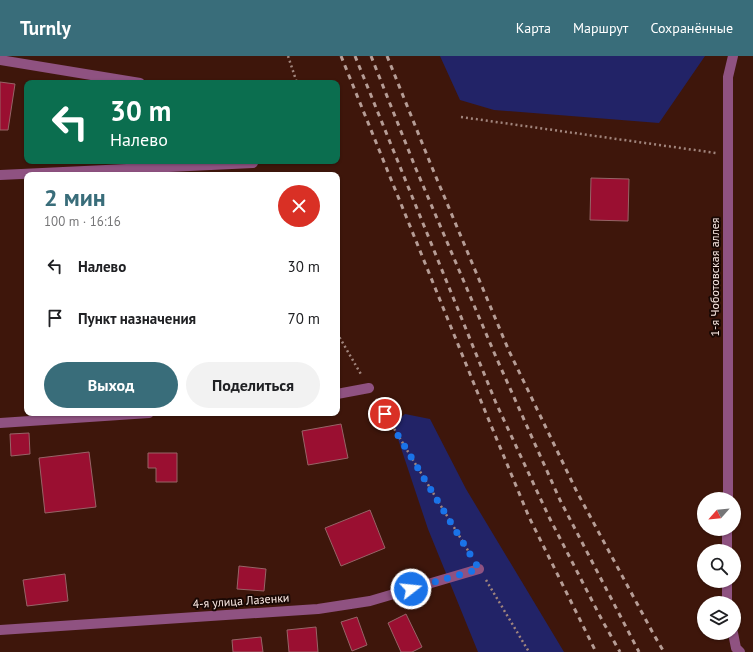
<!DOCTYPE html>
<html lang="ru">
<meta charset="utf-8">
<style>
:root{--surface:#fff;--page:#f2f2f2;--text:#202124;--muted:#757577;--accent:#396d7a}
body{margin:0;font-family:"PT Sans",sans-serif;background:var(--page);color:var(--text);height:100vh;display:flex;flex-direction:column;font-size:15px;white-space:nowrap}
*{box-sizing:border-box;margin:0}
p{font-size:13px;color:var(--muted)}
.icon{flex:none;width:22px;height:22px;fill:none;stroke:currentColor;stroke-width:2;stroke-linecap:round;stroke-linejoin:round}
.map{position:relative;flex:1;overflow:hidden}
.side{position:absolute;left:24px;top:116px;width:316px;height:244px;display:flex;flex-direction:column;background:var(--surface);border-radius:8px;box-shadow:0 1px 3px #0004}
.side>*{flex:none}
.banner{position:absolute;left:24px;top:24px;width:316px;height:84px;border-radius:8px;box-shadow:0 1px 3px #0004;background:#0b6e4f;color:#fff;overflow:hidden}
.needle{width:26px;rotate:243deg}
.buttons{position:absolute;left:697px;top:436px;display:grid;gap:8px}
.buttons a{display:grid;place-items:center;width:44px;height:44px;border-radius:50%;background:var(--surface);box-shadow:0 1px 3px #0004;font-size:20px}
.pin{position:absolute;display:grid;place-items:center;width:34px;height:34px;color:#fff;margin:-17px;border:2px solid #fff;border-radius:50%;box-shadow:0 1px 4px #0007}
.me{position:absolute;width:44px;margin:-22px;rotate:74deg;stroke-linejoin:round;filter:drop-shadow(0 0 3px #0008)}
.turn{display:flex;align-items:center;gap:14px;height:84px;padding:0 20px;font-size:18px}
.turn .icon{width:52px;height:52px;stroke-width:2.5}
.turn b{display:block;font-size:28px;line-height:34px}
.round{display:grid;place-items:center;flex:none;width:42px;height:42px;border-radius:21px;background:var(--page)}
.summary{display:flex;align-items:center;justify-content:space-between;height:68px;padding:0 20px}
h1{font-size:24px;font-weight:800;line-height:30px;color:var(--accent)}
.cta{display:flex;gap:8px;margin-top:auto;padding:8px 20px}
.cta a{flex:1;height:46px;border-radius:24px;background:var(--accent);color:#fff;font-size:16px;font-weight:800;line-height:46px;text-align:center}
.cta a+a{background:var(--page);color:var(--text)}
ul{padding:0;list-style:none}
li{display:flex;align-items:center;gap:12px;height:52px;padding:0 20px}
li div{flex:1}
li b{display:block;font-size:15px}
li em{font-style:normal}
header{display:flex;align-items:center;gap:24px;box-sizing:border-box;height:56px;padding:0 20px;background:var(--accent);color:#fff}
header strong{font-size:19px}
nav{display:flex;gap:22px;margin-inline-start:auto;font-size:14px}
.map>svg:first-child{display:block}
.green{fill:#222367}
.building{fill:#9a0f31;stroke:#976467}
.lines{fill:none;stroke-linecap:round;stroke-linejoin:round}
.path{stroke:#a1857d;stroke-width:2.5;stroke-dasharray:2 3;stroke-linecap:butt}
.minor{stroke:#8f5281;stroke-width:10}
.rail{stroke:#b69d96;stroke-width:3;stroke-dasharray:5 5;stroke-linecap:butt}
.route{stroke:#1a73e8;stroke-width:7;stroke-dasharray:0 12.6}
.labels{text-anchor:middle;stroke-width:4;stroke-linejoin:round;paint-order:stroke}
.street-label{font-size:12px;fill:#fbeae5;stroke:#190804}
</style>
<header>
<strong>Turnly</strong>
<nav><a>Карта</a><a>Маршрут</a><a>Сохранённые</a></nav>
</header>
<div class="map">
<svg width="753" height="596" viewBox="0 0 753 596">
<rect width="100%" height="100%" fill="#3e160b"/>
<path class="green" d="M440,0H705L659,67L494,54L460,44Z
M405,358L430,363L466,433L564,596H478L428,473L393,368Z"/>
<path class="building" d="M0,26L15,28L8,74H0Z
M591,122L629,123L628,165L590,164Z
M341,368L348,402L308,409L302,375Z
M29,377L30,398L11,400L10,378Z
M89,396L96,451L45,457L39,402Z
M148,397H177V426H156V412H148Z
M370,454L385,492L341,510L325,472Z
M239,510L266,513L264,535L237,533Z
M65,518L68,545L27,550L23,524Z
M406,558L422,591L412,596H401L388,567Z
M357,561L367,589L352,595L341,566Z
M316,571L318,596H289L287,574Z
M261,581L263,596H233L232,584Z"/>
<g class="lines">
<path class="path" d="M288,0L297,27
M461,61L716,97
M337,277L362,320
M376,343L472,501
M486,524L529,596"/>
<path class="minor" d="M0,4L140,27
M0,119L253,107
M337,338L369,332
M0,367L149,357
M728,443V21L733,0
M727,495V473
M727,547V525
M0,574L318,553L370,545L479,513
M733,577L736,592L740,596"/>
<path class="rail" d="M341,0L483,350L529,461L596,596
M355,0L496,347L549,461L602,564L620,596
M371,0L416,113L496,301L560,444L639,596
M387,0L431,109L509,295L577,436L654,579L664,596"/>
</g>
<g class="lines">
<path class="route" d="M385,358L479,513L411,533"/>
</g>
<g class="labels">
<g class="street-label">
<text transform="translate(715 221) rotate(-90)" y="4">1-я Чоботовская аллея</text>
<text transform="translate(241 545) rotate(-4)" y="4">4-я улица Лазенки</text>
</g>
</g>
</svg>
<div class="buttons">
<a><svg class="needle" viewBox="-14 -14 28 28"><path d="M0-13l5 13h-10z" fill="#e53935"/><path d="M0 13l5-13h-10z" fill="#757577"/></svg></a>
<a><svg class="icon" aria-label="search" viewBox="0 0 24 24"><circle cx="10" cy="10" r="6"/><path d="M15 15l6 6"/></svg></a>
<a><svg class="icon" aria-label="layers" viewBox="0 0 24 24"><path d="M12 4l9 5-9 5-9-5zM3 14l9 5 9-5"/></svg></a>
</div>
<div class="pin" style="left:385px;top:358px;background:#d93025"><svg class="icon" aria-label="arrive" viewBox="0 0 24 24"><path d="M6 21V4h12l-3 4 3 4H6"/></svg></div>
<svg class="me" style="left:411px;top:533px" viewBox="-20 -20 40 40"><circle r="17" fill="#1a73e8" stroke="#fff" stroke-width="3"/><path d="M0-11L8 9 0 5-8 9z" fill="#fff"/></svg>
<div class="banner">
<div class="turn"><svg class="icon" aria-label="left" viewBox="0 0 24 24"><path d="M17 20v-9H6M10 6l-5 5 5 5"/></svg><div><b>30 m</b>Налево</div></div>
</div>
<section class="side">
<div class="summary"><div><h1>2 мин</h1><p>100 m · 16:16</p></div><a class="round" style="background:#d93025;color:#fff"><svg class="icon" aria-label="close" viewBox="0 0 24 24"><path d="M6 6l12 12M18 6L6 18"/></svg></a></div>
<ul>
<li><svg class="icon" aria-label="left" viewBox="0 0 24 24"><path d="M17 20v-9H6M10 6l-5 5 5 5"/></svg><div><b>Налево</b></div><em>30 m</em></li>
<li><svg class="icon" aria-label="arrive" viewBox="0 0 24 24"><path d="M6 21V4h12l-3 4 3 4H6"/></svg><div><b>Пункт назначения</b></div><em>70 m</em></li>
</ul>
<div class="cta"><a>Выход</a><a>Поделиться</a></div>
</section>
</div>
